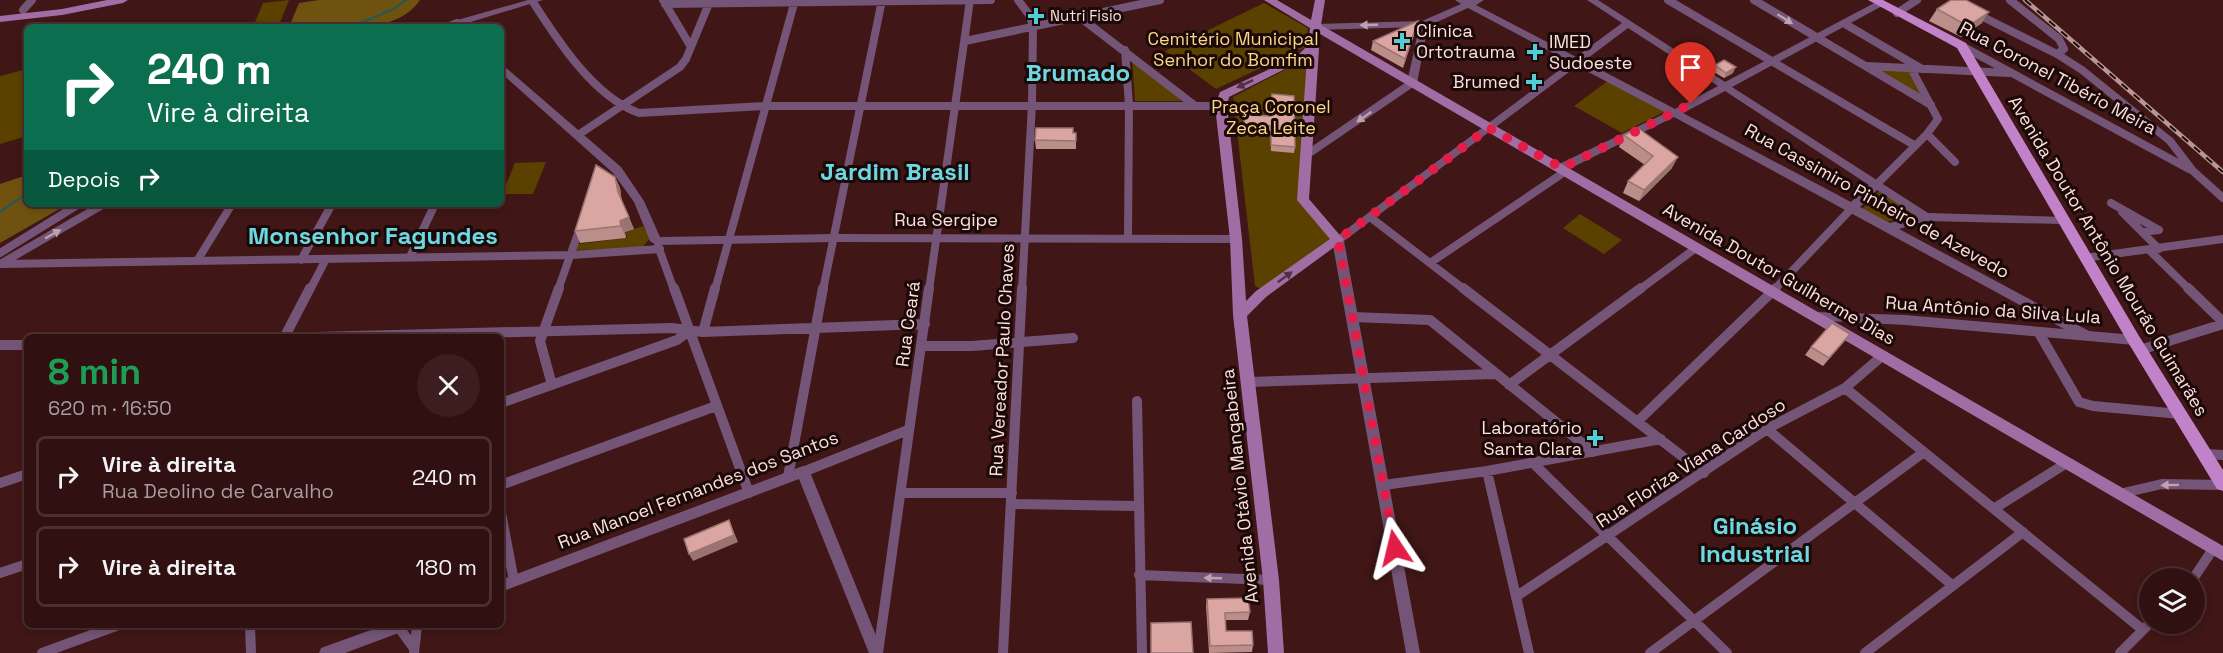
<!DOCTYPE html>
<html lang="pt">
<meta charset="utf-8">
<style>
:root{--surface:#301010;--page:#3c1e1e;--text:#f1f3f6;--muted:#a89d9f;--line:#4b3030}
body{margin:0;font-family:"Space Grotesk",sans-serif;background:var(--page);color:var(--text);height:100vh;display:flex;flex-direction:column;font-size:22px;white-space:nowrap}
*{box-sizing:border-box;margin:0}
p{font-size:20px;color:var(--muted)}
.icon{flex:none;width:33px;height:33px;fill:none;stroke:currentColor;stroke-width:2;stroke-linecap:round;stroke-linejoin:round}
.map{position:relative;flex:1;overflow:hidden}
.sheet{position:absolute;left:24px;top:334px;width:480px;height:294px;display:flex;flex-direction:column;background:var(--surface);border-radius:9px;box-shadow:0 3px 9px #0003,0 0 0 2px var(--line)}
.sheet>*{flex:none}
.top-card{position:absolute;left:24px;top:24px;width:480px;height:183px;border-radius:9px;box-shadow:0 3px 9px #0003,0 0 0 2px var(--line);background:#0b6e4f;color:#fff;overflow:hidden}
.controls{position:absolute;left:2139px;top:568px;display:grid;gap:12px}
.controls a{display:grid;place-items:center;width:66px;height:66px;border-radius:50%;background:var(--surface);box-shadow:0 3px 9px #0003,0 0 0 2px var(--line);font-size:30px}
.pin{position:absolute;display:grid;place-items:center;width:51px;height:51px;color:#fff;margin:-62px -26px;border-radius:50% 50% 50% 0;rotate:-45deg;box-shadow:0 0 6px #0007}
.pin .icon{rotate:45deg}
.me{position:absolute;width:66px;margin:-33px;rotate:350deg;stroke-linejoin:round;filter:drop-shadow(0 0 4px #0008)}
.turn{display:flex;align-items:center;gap:21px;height:126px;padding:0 24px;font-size:27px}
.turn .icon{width:78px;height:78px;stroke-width:2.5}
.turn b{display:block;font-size:42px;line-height:51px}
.then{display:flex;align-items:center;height:57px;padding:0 24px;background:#0003;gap:12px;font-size:22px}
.round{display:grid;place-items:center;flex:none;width:63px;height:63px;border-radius:32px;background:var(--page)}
.overview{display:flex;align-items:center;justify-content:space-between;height:102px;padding:0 24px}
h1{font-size:36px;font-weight:700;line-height:45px;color:#1e9e55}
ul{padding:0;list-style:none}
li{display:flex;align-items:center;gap:18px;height:81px;margin:0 12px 9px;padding:0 12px;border:3px solid var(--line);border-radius:9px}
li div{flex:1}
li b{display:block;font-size:22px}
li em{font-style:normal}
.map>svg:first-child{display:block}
.green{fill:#5a4100}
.forest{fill:#6f5210}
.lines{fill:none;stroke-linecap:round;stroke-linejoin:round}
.stream{stroke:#21585e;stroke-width:2}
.minor-far1{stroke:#745577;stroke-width:8}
.minor{stroke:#745577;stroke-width:10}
.tertiary{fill:#745577;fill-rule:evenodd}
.secondary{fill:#a06ea5;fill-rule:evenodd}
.primary{fill:#c282c9;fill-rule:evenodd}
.rail-casing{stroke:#b89694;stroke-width:4.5}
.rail{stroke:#1b0908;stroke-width:2;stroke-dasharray:8;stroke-linecap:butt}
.wall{fill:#bc8e8a}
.shaded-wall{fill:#997471}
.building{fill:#dba5a1;stroke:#997471;stroke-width:1.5}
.oneway{fill:#bfa1af}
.oneway2{fill:#503147}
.route{stroke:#e11d48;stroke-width:10;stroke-dasharray:0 18}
.poi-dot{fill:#52ccd6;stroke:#1b0908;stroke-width:2}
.labels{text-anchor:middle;stroke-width:6;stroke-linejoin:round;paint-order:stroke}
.far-poi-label{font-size:15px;fill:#fde0dd;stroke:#1b0908;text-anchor:start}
.poi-label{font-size:18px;fill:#fde0dd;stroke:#1b0908;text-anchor:start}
.park-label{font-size:18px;fill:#fcd588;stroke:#1b0908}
.street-label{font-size:18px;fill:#fde0dd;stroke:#1b0908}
.district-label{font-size:24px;font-weight:bold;fill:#6dd8e2;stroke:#1b0908}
</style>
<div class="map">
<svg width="2223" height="653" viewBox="0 0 2223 653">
<rect width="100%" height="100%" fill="#401616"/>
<path class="green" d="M289,0L279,25L253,27L263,3Z
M1264,3L1308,28L1306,47L1216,89L1165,51Z
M1132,57L1182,101H1135Z
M1298,63L1308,65L1301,200L1335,235L1329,243L1263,290L1255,286L1233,97Z
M27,69V136L0,144V76Z
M1871,69L1910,71L1925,101Z
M1609,80L1668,110L1622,133L1574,106Z
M546,162L533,194H502L515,163Z
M1879,191L1917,214L1887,222L1862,209Z
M1580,214L1622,240L1604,254L1563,228Z
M643,226L650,238L642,248L576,250L578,244L627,238L626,232Z"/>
<path class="forest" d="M319,0H420C396,37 328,27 289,27L299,3Z
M27,175V204H68L0,243V184Z"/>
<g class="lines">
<path class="stream" d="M351,27L394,9L406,0
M0,212L27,193"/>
<path class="minor-far1" d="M663,0L691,47
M1018,0L1030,16L1033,27L1032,104L1022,290
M1668,0L1914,145
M1754,0L1931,105
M2010,0L2059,39L2064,49L2057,54
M533,2C558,41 594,97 639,113L764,106H1221
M665,4L991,0
M23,10L32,0
M1897,13L1917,0
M1975,13L2057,54L2082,70L2170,141L2193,171L2223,198
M1081,18L1194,105
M1845,24L1922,69
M447,27L457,23
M965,41L1160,0
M1962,46L2189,169
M1125,50L1129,105L1128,237
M1867,66L2009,73
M1927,134L1955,162
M578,135L680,67L686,59L710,1
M1305,156L1412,83
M1876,185L1927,134L1938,119L1912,70
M2111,203L2159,230L2142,232
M2122,212L2159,249
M1370,217L1465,290
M658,246L674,290
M2149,250L2190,290
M0,253L79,204
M410,257L435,204
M2084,258L2223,239
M301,260L332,204
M197,261L232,204
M2,263L104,204
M1430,263L1566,171
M0,264L572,255L660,249
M310,290L326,259
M558,290L581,225
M715,290L795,0
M823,290L882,0
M929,290L970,0
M1639,290L1696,248
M1774,290L1852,208"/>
<path class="minor" d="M674,288L749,493
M1463,288L1704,473
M2188,288L2223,322
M1353,317L1430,320L1593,452
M703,332L715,288
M2039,333L2079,402L2093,406L2180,414
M275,338L672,328L703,332L925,324
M284,338L310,288
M0,345H27
M922,346H972L1073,338
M2140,350L2223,324
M1250,382L1495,374
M552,385L540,341L559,288
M1509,385L1641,288
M1845,388L2143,630
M1137,401L1142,653
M501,403L677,340L689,331
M1638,421L1776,288
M1767,429L1952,585
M2205,454L2223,455
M1533,463L1727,653
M1487,471L1529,653
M803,472L908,430
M788,477L823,288
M0,483L27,474
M501,485L716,406
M1384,485L1487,471L1661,439
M901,493H1012
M2119,494L2162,484L2223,485
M1012,504L1137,506
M1995,508L2065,464
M501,513L514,581
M0,573L27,564
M1139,575L1271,580
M2193,579L2213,549
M1517,596L1767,429L1845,388L1881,357
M250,626L251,653
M398,626L413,647
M42,653L116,626
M414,653L417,626
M878,653L929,288
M1003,653L1022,288
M1650,653L1924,452
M1865,653L2023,532
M2120,653L2150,623"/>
<path class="tertiary" d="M528,0H543L464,24L466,27H456L452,23L454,21Z
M1455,0H1484L1476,5L1576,57L1622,23L1587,0H1598L1725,82L1878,1H1884V5L1732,87L1928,213L2066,217L2068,220L2062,224L1926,221L1899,229L2089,331L2134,335L2138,337L2140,340L2138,343L2134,345L1905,325L1810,320L1808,317L1814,312L1905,315L2064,329L1674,117L1565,171H1557L1556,168L1557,165L1666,113L1577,66L1344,241L1420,653H1406L1332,240L1570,62L1468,8L1428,26L1417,83L1412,86L1407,83L1419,27L1315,30L1310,27L1315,24L1422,21L1461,4ZM1628,28L1718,86L1675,109L1584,61ZM1725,91L1869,185L1851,202L1683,113ZM1877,190L1916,216L1890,223L1860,207Z
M501,65L504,66L621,167L644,201L660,237L834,234L1236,235L1242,239L1236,243L834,242L656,245L650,241L634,202L613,173L501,73Z
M803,466L808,468L810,472L883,653H869L799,479L501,592V580Z
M382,626H406L404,631L345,653H319L321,648Z"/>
<path class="secondary" d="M107,0H128L123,3L62,15L0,22V16L62,9Z
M1264,0H1277L1311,20L1315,0H1325L1321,25L2223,546V561L1320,34L1309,199L1344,240L1266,297L1247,316L1279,580L1284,653H1268L1263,580L1233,315L1230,239L1215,106L1220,92L1296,57L1308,45L1310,28ZM1307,58L1297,200L1330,239L1256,291L1246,301L1242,239L1227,106L1229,97Z"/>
<path class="primary" d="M1868,0H1883L1966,43L2139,336L2223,470V491L2217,489L2129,344L1957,48Z"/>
<g class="rail-casing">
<path id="rail" d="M2025,0L2223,172"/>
</g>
<use href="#rail" class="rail"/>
</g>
<path class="wall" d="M1937,9L1982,23L1961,37L1929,21Z
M1418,21L1403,68L1371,50L1373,41Z
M1715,65L1733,73L1724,78L1712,71Z
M1272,94L1295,147L1294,153L1271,151V132L1244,131L1245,115L1271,116Z
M1074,133H1076V149H1036L1035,140Z
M1624,135L1672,168L1639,201L1623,193L1628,181L1645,165L1619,147Z
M615,177L620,188L622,203L634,229L625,232L626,238L580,243L575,231Z
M1850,334L1823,366L1805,355L1811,347Z
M1207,599L1250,612L1248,620H1225L1226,631L1253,645L1252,652L1209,653L1206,606Z"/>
<path class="shaded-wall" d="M1989,12L1982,23L1961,37L1968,26Z
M1418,21L1416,29L1403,68L1405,59Z
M1736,67L1733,73L1724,78L1726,73Z
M1678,157L1672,168L1639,201L1644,190Z
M615,177L620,188L622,203L618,192Z
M629,217L634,229L625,232L626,238L621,226L620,221Z
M1850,334L1844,342L1823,366L1829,358Z
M729,520L738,542L693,561L689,554Z"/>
<path class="building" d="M1951,0H1966L1989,12L1968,26L1937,9Z
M1418,21L1405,59L1373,41Z
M1724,60L1736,67L1726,73L1715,65Z
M1272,94L1294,96L1295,147L1271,145V126L1244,125L1245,115L1271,116Z
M1036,128H1073V133H1076V141L1035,140Z
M1638,128L1678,157L1644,190L1628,181L1653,156L1624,135Z
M596,165L615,177L618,192L629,217L620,221L621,226L575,231Z
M1832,323L1850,334L1829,358L1811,347Z
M729,520L734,535L689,554L684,539Z
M1248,598L1250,612L1225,613L1226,631H1252L1253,645L1210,646L1207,599Z
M1191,622L1193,653H1151V623Z"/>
<defs><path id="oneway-solid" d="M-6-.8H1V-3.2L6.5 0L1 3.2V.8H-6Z" transform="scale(1.5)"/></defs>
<g class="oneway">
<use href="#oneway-solid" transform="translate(1785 19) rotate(32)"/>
<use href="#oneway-solid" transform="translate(1369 25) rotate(178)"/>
<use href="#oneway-solid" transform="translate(1364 117) rotate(145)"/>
<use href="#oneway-solid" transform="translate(53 234) rotate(-30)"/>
<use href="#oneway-solid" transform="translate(2170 485) rotate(179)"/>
<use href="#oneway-solid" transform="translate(1213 578) rotate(-178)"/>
</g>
<g class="oneway2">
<use href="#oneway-solid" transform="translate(1245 84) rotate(155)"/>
<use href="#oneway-solid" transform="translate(1285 277) rotate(-36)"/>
</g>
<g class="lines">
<path class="route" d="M1395,548L1338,240L1489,128L1562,168L1691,104"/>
</g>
<g class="poi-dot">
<path d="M1033 7h6v6h6v6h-6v6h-6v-6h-6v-6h6z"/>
<path d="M1399 32h6v6h6v6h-6v6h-6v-6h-6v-6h6z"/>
<path d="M1532 43h6v6h6v6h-6v6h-6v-6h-6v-6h6z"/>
<path d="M1531 73h6v6h6v6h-6v6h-6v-6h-6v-6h6z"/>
<path d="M1592 429h6v6h6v6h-6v6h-6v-6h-6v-6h6z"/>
</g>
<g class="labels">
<g class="far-poi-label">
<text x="1050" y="21">Nutri Fisio</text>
</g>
<g class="poi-label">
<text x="1416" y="37">Clínica<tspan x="1416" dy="21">Ortotrauma</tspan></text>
<text x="1549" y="48">IMED<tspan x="1549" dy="21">Sudoeste</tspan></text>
<text x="1520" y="88" text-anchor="end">Brumed</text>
<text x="1582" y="434" text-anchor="end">Laboratório<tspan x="1582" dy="21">Santa Clara</tspan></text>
</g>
<g class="park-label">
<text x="1233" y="45">Cemitério Municipal<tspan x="1233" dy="21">Senhor do Bomfim</tspan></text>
<text x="1271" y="113">Praça Coronel<tspan x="1271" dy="21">Zeca Leite</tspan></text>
</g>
<g class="street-label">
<text transform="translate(2058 78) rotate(28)" y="6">Rua Coronel Tibério Meira</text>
<text transform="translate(1877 201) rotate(29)" y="6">Rua Cassimiro Pinheiro de Azevedo</text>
<text x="946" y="226">Rua Sergipe</text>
<text transform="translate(2108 256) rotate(59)" y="6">Avenida Doutor Antônio Mourão Guimarães</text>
<text transform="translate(1779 274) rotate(30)" y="6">Avenida Doutor Guilherme Dias</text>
<text transform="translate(1993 310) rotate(4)" y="6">Rua Antônio da Silva Lula</text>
<text transform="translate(908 324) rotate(-82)" y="6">Rua Ceará</text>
<text transform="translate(1002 360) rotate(-87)" y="6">Rua Vereador Paulo Chaves</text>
<text transform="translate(1691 463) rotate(-33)" y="6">Rua Floriza Viana Cardoso</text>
<text transform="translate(1240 486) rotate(-96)" y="6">Avenida Otávio Mangabeira</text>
<text transform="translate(698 490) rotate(-21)" y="6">Rua Manoel Fernandes dos Santos</text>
</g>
<g class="district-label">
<text x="1078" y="81">Brumado</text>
<text x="895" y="180">Jardim Brasil</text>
<text x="373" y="244">Monsenhor Fagundes</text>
<text x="1755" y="534">Ginásio<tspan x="1755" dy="28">Industrial</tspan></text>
</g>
</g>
</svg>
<div class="controls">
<a><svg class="icon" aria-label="layers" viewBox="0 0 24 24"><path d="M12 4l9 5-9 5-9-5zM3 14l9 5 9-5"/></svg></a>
</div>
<div class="pin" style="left:1691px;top:104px;background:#d93025"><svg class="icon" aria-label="arrive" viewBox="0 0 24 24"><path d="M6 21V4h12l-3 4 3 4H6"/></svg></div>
<svg class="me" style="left:1395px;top:548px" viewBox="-20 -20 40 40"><path d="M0-17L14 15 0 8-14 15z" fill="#e11d48" stroke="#fff" stroke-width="4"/></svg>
<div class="top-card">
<div class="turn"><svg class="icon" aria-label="right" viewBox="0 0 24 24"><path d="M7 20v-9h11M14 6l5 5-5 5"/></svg><div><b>240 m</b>Vire à direita</div></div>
<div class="then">Depois<svg class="icon" aria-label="right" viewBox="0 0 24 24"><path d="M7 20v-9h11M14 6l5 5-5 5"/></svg></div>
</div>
<section class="sheet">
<div class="overview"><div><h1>8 min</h1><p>620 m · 16:50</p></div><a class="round"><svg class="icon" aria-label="close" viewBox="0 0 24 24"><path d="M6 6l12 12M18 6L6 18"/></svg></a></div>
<ul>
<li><svg class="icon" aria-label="right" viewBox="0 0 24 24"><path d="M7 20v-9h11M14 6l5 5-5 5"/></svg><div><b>Vire à direita</b><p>Rua Deolino de Carvalho</p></div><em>240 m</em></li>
<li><svg class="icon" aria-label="right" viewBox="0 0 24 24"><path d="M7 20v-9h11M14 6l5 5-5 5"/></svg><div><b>Vire à direita</b></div><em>180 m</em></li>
</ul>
</section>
</div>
